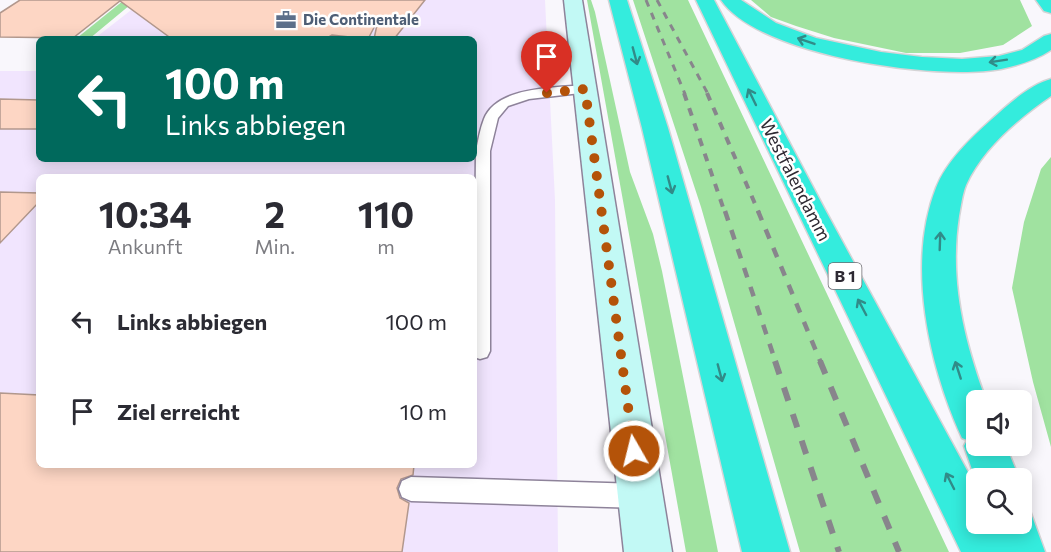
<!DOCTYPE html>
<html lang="de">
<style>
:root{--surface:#fff;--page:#f7f7f7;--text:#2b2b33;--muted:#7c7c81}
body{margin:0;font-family:Commissioner,sans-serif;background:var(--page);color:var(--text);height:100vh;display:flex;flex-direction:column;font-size:22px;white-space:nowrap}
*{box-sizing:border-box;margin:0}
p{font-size:20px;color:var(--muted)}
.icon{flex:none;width:33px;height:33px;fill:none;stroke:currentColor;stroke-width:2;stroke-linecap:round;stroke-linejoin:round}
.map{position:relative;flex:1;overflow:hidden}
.side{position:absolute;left:36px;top:174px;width:441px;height:294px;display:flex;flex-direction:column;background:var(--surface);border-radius:9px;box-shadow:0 3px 15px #0003}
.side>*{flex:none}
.hud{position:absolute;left:36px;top:36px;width:441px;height:126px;border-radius:9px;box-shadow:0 3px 15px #0003;background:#00695c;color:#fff;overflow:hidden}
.controls{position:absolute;left:966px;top:390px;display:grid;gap:12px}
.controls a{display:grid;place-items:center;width:66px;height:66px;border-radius:9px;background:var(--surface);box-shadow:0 3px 15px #0003;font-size:30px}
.pin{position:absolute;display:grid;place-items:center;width:51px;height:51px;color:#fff;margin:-62px -26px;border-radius:50% 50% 50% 0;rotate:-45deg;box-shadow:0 0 6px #0007}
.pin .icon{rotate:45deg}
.me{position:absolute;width:66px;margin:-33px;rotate:352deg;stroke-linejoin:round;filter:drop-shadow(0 0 4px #0008)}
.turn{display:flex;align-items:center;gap:21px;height:126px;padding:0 30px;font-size:27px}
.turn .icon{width:78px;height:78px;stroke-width:2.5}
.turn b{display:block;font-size:42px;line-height:51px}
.eta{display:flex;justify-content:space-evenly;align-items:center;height:102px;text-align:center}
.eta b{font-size:36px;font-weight:700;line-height:42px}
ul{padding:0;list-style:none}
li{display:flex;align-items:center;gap:18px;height:90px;padding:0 30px}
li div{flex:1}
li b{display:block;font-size:22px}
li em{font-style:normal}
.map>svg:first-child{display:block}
.built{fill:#f1e5fe;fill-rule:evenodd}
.green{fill:#a0e2a0}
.building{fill:#fdd6c4;stroke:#b2988d;stroke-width:1.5}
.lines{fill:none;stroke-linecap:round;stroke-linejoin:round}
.lane-casing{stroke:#8e839a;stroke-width:3}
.secondary-casing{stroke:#8e839a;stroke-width:3}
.highway-casing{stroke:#d5d4d6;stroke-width:3}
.lane{fill:#fff;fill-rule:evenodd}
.secondary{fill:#c2f9f5;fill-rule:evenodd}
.highway{fill:#34ecdd;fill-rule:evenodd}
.rail-far3{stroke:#88858c;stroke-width:3;stroke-dasharray:7 7;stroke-linecap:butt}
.rail-far2{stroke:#88858c;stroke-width:4;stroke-dasharray:8 8;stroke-linecap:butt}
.rail-far1{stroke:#88858c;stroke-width:4.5;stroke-dasharray:10 10;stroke-linecap:butt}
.rail{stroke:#88858c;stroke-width:6;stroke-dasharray:14 14;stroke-linecap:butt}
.oneway{stroke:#318b88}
.route{stroke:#b45309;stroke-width:10;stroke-dasharray:0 18}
.labels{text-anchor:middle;stroke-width:5;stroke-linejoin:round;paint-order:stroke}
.far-service-label{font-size:15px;font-weight:bold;fill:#4e5e75;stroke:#fff;text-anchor:start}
.shield{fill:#fff;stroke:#6d6a70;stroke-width:1.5}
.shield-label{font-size:16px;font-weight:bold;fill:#2e2a33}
.street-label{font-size:18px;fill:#2e2a33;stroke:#fff}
</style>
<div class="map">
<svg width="1051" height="552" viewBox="0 0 1051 552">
<rect width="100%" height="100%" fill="#f9f7fc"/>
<path class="built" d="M144,0H545L555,200L558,552H0V71H39V159H474V39H94ZM39,177H474V465H39Z"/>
<path class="green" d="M124,0H136L89,39L77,38Z
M587,0H591L595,12L630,172L653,234L662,271L718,552H686Z
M633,0H688L949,552H800L701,207Z
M751,0H1020L1032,26L1003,45L960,53H906L834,38L796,26L771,17Z
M1051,157V447L1033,382L1012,288L1024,222L1041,169Z"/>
<path class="building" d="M20,0H425L394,39H374L378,20L368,39L332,35L325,39H172L120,1L73,38L0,37V13Z
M0,99L39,100V129H0Z
M0,192L39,193V202L0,243Z
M0,393L39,395V465H414L413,475L401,479L397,488L400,498L409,503L402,552H0Z"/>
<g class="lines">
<g class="lane-casing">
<path id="lane" d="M585,85L589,86L591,89L589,92L529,99L508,106L498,118L490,151V351L487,357L480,359L474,357L476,151C478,141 480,129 484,119C497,86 555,88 585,85Z
M411,477L640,484L649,488L652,496L649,504L640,508L411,501L402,497L399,489L402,481Z"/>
</g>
<g class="secondary-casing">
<path id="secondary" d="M564,0H582L672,552H624Z"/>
</g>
<g class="highway-casing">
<path id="highway" d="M609,0H627L668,128L790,552H742L642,128Z
M696,0H714L824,208L976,487V524H1022V505L1029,508L1045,552H961Z
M721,0H741L776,23L816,38L881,52L922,57L962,59L999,56L1022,50L1044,36L1051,34V50C1036,60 1019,65 1001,69C938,81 759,56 721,0Z
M1036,0H1051V13L1044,11Z
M1051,79V96C1019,118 982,149 966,185C962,195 961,206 959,216C949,280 964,341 986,400H976V446H1006L1019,478H976V481L964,446L967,440L962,438C929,366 906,264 936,188C946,162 971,138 991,120C1008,105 1029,85 1051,79Z"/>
</g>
<use href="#lane" class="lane"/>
<use href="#secondary" class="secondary"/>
<use href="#highway" class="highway"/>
<path class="rail-far3" d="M646,0L685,94
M657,0L708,94"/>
<path class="rail-far2" d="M684,93L725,213
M707,93L759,213"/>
<path class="rail-far1" d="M725,211L776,363
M758,211L821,363"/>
<path class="rail" d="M775,361L839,552
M820,361L899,552"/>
</g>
<defs><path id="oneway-shaft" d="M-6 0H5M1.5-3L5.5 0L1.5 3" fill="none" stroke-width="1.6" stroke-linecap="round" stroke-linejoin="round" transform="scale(1.5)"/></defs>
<g class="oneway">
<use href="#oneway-shaft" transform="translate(806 41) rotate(-161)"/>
<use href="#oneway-shaft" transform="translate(635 56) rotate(75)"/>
<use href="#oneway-shaft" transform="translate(998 61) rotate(171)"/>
<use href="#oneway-shaft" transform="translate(752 97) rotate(-116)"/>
<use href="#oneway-shaft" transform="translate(670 185) rotate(75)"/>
<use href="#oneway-shaft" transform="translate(940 241) rotate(-88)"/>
<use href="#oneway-shaft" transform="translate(862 307) rotate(-118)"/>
<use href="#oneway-shaft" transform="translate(958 370) rotate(-108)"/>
<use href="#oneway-shaft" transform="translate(720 373) rotate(75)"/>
<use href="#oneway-shaft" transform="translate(950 481) rotate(-117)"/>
</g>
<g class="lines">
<path class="route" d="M547,93L585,89L634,451"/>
</g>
<defs>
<g id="office-bare" transform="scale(1.62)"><path d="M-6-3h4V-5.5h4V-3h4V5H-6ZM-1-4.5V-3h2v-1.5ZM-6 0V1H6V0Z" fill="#5c6f8a" stroke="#fff" stroke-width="2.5" paint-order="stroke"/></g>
</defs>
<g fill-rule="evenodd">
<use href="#office-bare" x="286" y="20"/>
</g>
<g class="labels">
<g class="far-service-label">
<text x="303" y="25">Die Continentale</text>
</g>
<rect class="shield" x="828.5" y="263" width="33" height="26" rx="4.5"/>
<g class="shield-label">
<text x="845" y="282">B 1</text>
</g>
<g class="street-label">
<text transform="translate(795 180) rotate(63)" y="6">Westfalendamm</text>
</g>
</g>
</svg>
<div class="controls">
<a><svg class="icon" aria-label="sound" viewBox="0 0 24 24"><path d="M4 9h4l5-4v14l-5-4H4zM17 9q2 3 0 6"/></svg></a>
<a><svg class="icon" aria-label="search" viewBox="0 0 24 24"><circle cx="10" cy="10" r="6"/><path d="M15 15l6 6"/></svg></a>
</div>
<div class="pin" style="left:547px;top:93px;background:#d93025"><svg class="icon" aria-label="arrive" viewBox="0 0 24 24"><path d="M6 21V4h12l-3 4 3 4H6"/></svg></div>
<svg class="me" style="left:634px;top:451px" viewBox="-20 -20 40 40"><circle r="17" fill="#b45309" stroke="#fff" stroke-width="3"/><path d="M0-11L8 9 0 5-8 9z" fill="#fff"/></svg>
<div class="hud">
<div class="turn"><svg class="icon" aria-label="left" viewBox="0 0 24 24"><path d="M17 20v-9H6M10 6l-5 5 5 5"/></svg><div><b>100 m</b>Links abbiegen</div></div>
</div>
<section class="side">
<div class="eta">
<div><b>10:34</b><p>Ankunft</p></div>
<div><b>2</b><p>Min.</p></div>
<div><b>110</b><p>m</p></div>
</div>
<ul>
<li><svg class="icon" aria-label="left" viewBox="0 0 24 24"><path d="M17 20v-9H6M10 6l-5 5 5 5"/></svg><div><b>Links abbiegen</b></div><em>100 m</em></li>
<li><svg class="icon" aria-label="arrive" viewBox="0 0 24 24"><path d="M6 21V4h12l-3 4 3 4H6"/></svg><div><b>Ziel erreicht</b></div><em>10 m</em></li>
</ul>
</section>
</div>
